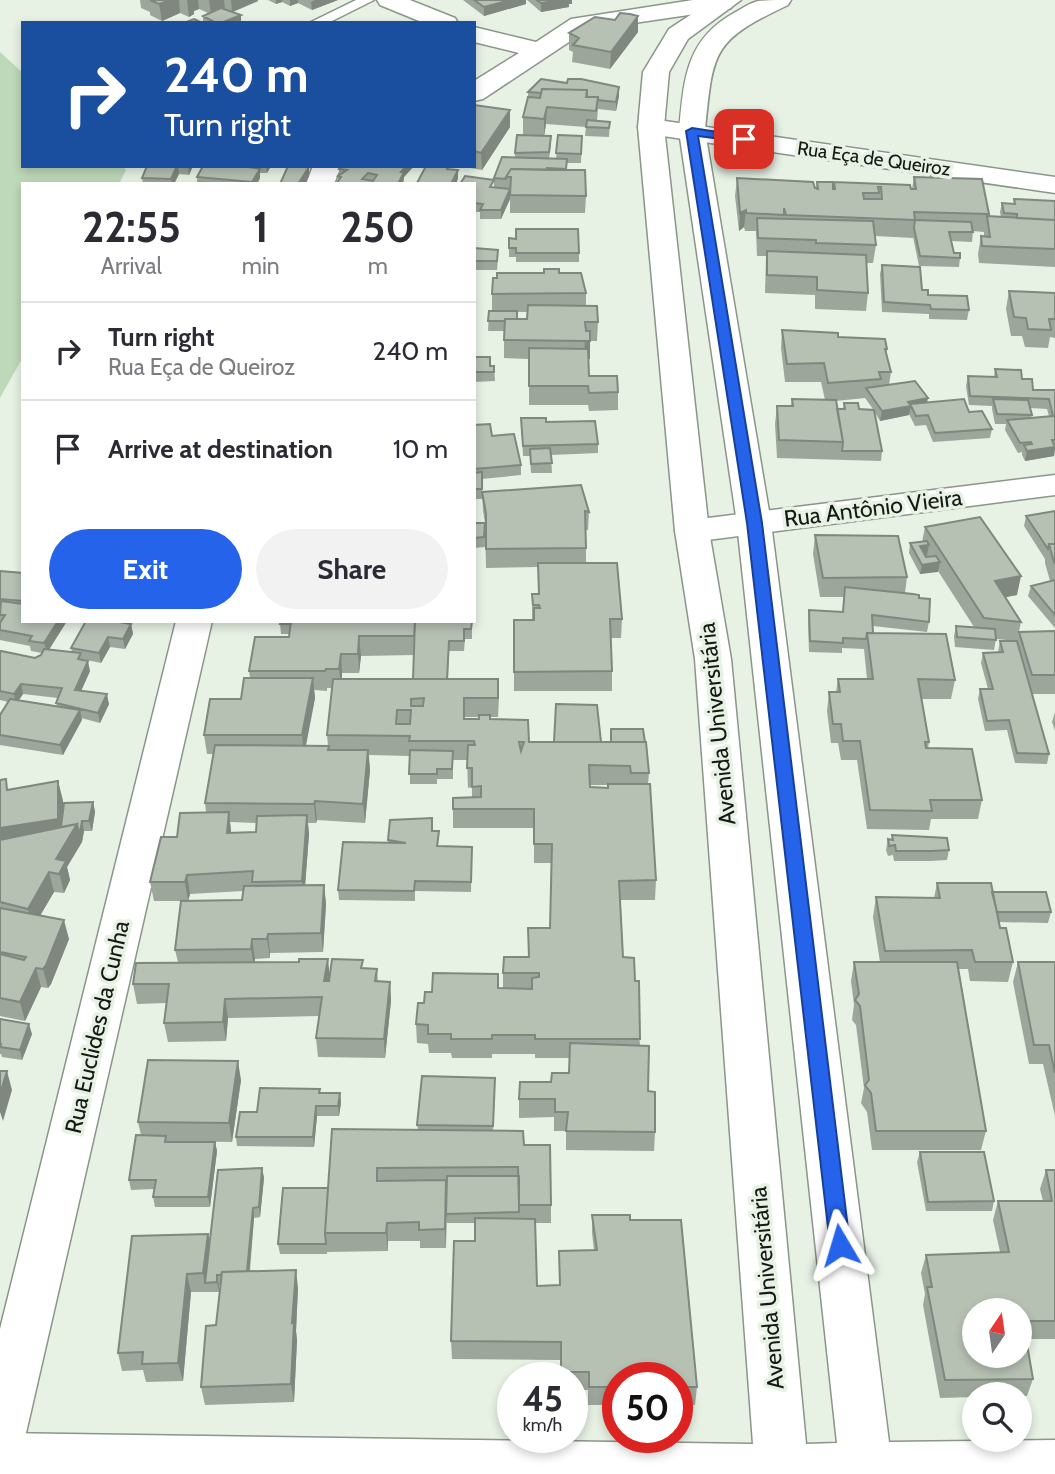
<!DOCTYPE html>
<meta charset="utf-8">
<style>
:root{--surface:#fff;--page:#f2f2f3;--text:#2b2b33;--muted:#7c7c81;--line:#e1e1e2;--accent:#2563eb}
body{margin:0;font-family:Cabin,sans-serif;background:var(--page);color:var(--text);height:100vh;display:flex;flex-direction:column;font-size:26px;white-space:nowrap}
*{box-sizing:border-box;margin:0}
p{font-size:23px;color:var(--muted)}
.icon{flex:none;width:38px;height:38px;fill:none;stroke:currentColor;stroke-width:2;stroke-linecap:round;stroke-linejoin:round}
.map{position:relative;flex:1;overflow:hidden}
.panel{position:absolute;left:21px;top:182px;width:455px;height:441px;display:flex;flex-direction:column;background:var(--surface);border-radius:0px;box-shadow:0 4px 10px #0003}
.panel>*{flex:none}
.top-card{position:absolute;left:21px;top:21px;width:455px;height:147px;border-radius:0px;box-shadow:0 4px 10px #0003;background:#1a4fa0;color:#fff;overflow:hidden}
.needle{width:46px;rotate:13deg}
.controls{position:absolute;left:962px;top:1298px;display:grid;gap:14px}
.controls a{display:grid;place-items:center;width:70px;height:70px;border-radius:50%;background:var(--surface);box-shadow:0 4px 10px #0003;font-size:35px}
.speed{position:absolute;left:497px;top:1362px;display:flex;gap:14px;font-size:35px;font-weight:700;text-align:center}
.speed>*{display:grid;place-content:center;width:91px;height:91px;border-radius:50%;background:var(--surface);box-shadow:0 4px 10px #0003;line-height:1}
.speed small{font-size:18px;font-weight:400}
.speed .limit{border:10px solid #d22;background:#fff;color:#111}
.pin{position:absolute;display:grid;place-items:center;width:60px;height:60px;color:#fff;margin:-30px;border-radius:14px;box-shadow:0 4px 10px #0006}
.me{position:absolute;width:77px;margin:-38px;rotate:353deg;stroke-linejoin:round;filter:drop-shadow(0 0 5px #0008)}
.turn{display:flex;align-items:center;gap:24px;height:147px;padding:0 28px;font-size:32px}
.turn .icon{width:91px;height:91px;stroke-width:2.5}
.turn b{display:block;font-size:49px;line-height:60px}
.eta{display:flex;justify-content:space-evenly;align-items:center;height:119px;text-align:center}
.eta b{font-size:42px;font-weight:700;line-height:49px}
.primary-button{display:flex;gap:14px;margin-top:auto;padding:14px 28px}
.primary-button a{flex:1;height:80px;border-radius:42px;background:var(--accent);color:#fff;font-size:28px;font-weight:700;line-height:80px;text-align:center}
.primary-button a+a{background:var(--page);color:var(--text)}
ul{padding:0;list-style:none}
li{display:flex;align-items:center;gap:21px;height:98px;padding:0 28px;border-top:2px solid var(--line)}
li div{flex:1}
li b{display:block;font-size:26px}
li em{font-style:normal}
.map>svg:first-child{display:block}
.green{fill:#bed9b9}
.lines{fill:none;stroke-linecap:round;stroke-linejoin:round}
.lane-casing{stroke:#8b9589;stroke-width:3}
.street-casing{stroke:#8b9589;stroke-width:3}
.secondary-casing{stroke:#8b9589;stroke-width:3}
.lane{fill:#fff;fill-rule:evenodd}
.street{fill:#fff;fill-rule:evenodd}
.secondary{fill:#fff;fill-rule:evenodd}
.wall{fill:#9da69b;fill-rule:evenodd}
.shaded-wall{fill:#7f877e}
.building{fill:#b6c1b4;stroke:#7f877e;stroke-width:2;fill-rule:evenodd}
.route{fill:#2563eb;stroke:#184099;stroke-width:2}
.labels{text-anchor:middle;stroke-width:7;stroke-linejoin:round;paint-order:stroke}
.far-street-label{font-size:19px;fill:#151914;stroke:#e7f2e5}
.street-label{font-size:23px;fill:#151914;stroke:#e7f2e5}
</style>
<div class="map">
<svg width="1055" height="1474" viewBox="0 0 1055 1474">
<rect width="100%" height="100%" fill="#e7f2e5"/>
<path class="green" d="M0,52L23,73V166H123L126,170L119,184H23V357L0,398Z"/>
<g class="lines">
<g class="lane-casing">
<path id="lane" d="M356,0H374L328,23H309Z"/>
</g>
<g class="street-casing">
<path id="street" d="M377,0H410L455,18L458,23H424L380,5Z
M693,0H732L734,3L731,8L722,10L587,30L483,99L474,101V81L519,53L474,42V27L536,42L571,19Z
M651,119L1055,177V193L642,133L638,127L642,121Z
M313,166H341L334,184H306Z
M1055,475V495L692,542L680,539L675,531L680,523L692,520Z
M176,621H212L26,1433L18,1450L0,1457V1329Z"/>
</g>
<g class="secondary-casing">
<path id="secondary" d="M713,0H741L688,39L669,72L664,127L709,531L731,659L806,1444L837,1443L737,523L679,131C684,81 685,40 734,13C741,9 750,3 758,1C768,0 781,0 791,0L788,5C712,41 713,50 705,131L771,523L889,1442L1055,1440V1474H0V1433L753,1444L695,659L675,531L638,127L643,72L666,34L669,29Z"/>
</g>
<use href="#lane" class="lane"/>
<use href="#street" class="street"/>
<use href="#secondary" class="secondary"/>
</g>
<path class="wall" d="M140,0H258V1L233,12L241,23H203V16L208,13L199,9L194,11V14L189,17L180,13L162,21L150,15V12L141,8Z
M268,0H338L312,10L298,3L290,6L282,2L276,4Z
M463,0H526V4L484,16Z
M527,0H572V4H569V7L541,12Z
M638,16V32L610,69L572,62L573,52L569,50V33L615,20Z
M567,83L619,87V96L616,111L598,109L597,121L610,122L609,137L585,136L586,127L546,124L544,136L551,145L549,159H556L558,135L582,136L581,163H567L566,170L586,196L585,213H510V194V199L501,219H480V212H474V184L494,188L507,189L494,188V178L515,158V153L539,136L523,135V117L528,97V92Z
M474,105L510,110V127L482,170L458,166H474Z
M147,166H193L189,175L179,174L174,184H143L142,178Z
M203,166H271L267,173H260V178L257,184H197V177Z
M339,166H414L404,177L403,184H336L338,181V176L339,175Z
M914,177L989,214L988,216L1001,217L1000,212L1002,203L1014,204V199L1055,201V267L979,263L978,254L981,236H984V232L973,231L972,242L951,241L954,253L960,258L959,267L919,266L913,237V238L875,236L876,245L873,263H866L868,293L866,311L815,309V295L765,293L766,256H757L756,231H745L744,227L739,231L735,196L737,178L816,188L817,182L833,189L834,182L912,189Z
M509,238L579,253V262H516V257H509Z
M474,248L498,260L497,270H474Z
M882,265L922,290L928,295L969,310L967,320L929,319V314L882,312L880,274Z
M559,273L586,293V306L598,322L597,341H590V359H589V376L618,392V410L589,411L588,405H529V359L504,358V331H488L489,311H492V294ZM517,312H527V319H517Z
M1009,291L1055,293V338L1050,337L1048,348L1025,347L1022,336H1011L1006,309Z
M782,330L838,337L887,349L886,355L891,372L889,385L927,402L969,412L992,429L990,438L933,442L926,425L915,426L909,414V415L880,421L874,411L882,451L881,461L777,458L775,424L777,406H791L792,399L825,400L821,382H785L781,348ZM865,398L873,409H859L844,403L843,409H837L836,401Z
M474,357L490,366H494L495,381L474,382Z
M995,369L1022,379L1033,390H1055V450L1054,456L1025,461L1022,455V452L1018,453L1005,430L1006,424H995L992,409V406L969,405L966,386L968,376L994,377ZM1030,408L1047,409L1049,416L1031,418L1032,415Z
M521,418L546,422L598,444V453L551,455L552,473H531L530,456H523Z
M474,425L492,436L521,465V475L482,479V499H474Z
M482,492L589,512L588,530H586V563L622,619L621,638H611L612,671V691H514V620H532V594H539L538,567L486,568L485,525V547L474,548V523H485L483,511Z
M1055,511V628L1028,596L1031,586L1050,581L1045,563V559L1024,526L1026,516Z
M925,527L1017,595L1005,597L1021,622L1017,641L996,639L994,650L955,647L954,636L956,626L974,627L938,571L920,574L909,553L910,543L922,542Z
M815,535L907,577L905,593L919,598L929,622L927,632L873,626V633L955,680L951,699H921L929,742L928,749L982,800L978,819H931L929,830L867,829L857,760H841L838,743H831L827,711L829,692H836L838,679H867L864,649L842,648V653L809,652L808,620L809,610L843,612L844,597H820L813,554Z
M0,571L23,573V621H67L49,649L72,652L71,648L119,621V622L131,624L133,634L125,649L110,647L101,663L82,659L90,671L81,691L109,704L100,723L81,718L63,755L0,745V715L8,702L0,700V653L35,658L41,655L42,653L31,651L30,646L0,640ZM23,694L58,698L56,703L57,706L19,700Z
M472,621V639H465L464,651H449L448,679L499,698L498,717H490V719L529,742H610L611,729L649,773L648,784L656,880L655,900H620L623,957L635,981L640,1045L655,1132L654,1151L566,1150V1131H554V1117L519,1118V1099L569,1073V1058H535V1054H492V1058H452L451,1053H429L428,1044L417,1043L416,1024L424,1003L499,988H503V973L528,957L550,928L551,863H534V828H453V798H472V787L468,788L467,760H453V779H437V784H410V756L369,755L370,770L365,823L317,820L316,823H308L309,834L305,885H324L326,904L323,952L270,953V958L255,959L254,962L330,975L363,968L377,969L378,981L390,982L391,1001L385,1058L318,1057L316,1038L319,1016L228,1018L226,1041L168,1042L164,1023L166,1003L137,1004L133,984L178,962L175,950L181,901H154L150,882L177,837L206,812L205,803L213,754H207L204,735L241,699L250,678L249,671L289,637L290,634H281L280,624ZM414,655L413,679H342V673H359L361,656ZM327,688H332L327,735L328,746H306L315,698L314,690L327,691ZM465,717H479V719H465ZM590,785H608V788L590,787ZM230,822L256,823V832L231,833ZM243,891L242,900L188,901L190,894Z
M1055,631V694H1032L1049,754L1047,764L1015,763L1007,730L985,731L978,699L980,689H988L981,663L983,653L998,652L1000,641H1017L1019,632Z
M1055,712V731L1052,722Z
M0,780L8,790L58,781L63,801V814L93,802L95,812L92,831H84L82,842L67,867L70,880L64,893L54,892L40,915L69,939L51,984L48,988L41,987L25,1021L0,1016Z
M433,831H439L438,846L472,847L471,892L415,891V901L339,900L338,890L388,843V840Z
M892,835L949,850L947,860L930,861H894L893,855L888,856L886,850L888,839L892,840Z
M937,883L992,892L1051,912L1048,923L999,922L1013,962L1008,982L970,981L968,969H959L986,1131L981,1150H872L867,1112L861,1103L864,1088L856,1025L852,1020L854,1005L851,981L854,962H880L873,917L876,897L934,898Z
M1018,962H1055V1116L1043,1064H1029L1013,982Z
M0,1019L32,1034L22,1060L2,1057L1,1054H0Z
M241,1080L232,1142L168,1141L215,1142L217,1151L210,1207H155L153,1197L154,1189L131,1190L129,1180L141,1135L138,1122Z
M495,1087L493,1131L524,1145L551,1205V1223H535L537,1286L559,1285L594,1250L592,1233V1215L630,1220L697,1387L695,1405H677V1377H618V1405H588V1390H572V1377H561L560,1360L452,1359L451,1341L475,1241V1223H447L446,1216V1248H420V1241H388V1251L327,1252V1249V1254H280L278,1244L328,1188L418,1130L417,1125Z
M320,1089V1093H340L341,1103L339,1116H317L314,1147L237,1146L236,1137L257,1112Z
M920,1152L994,1201L992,1211H926L917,1162Z
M262,1168L264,1178L260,1217L254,1218L250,1271L298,1288L296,1331L297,1340L294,1402L205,1405L201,1387L216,1325L220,1285H219V1292H191L183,1381L146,1382L143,1370L122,1371L118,1353L208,1234L210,1242Z
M1046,1170H1055V1339H1026L1033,1379L1027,1396H1020V1395H975V1397L940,1398L923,1305L925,1294L921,1273L926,1255L1000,1252L993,1220L998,1201H1043L1040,1189Z"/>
<path class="shaded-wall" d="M166,0H179L180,13L162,21L159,4Z
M187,0H198L199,9L194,11V14L189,17Z
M209,0H224L225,9L211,15Z
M231,0H258V1L232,12Z
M276,0H282V2L276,4Z
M290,0H298V3L290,6Z
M315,0H338L312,10L311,2Z
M511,0H526V4L484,16V7Z
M562,0H572V4H569V7L541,12V3Z
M241,15V23H221Z
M638,16V32L610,69L611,52Z
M619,87V96L616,111V102Z
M547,107L546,124L544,136V119Z
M510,110V127L482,170L481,153Z
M178,166L179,174L174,184H172L171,179Z
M188,166H193L189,175Z
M266,166H271L267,173Z
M406,166H414L404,177L403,184H398L401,172Z
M309,167V176L305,184H298Z
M260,169V178L257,184H252Z
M458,170V179L456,184H451Z
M510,189V199L501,219V210Z
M746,210L744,227L739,231L740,213Z
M585,341H590V359L584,360Z
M928,398L926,408L911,406L909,415L880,421L882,411L908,402Z
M1055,447L1054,456L1025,461L1027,451Z
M929,545L927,555L919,556L920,546Z
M940,562L938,572L920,574L922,565Z
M1021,576L1017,595L991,600L995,581Z
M58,621H67L47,653L44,643Z
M131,624L133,634L125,649L123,639Z
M359,636L361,656L359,673L358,654Z
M108,637L110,647L101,663L99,653Z
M341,654L342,673L341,688L339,669Z
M88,661L90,671L77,700L75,690Z
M313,678L315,698L304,754L302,735Z
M21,684L23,694L16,704L14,694Z
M107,694L109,704L100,723L98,713Z
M80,710L82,720L63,755L60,745Z
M368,750L370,770L365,823L363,804Z
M58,781L63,801V836L77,824L82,821L84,831L82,842L67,867L70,880L64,893L56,859L0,848V828Z
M315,801L317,820L316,823L314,804Z
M93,802L95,812L92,831L89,821Z
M229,812L231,831L230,852L227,833Z
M307,815L309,834L304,901L302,881Z
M49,872L54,892L33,928L28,909Z
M187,875L190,894L188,901L185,882Z
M324,885L326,904L323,952L321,933Z
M64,920L69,939L51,984L48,988L43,969Z
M268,934L270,953V958L267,939Z
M252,939L255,959L254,968L251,949Z
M328,959L330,978L326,1000L324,981Z
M36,968L41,987L25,1021L20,1002Z
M390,982L391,1001L385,1058L384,1039Z
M225,999L228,1018L226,1041L223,1022Z
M29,1024L32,1034L22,1060L20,1050Z
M238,1061L241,1080L232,1142L229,1123Z
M7,1071L12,1090L3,1121L0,1112V1094Z
M340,1093L341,1103L339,1116L338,1106Z
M316,1106L317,1116L314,1147L313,1137Z
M215,1142L217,1151L210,1207L208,1197Z
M262,1168L264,1178L260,1217L259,1207Z
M446,1180L447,1199L446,1248L445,1229Z
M253,1208L254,1218L248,1285L247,1275Z
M387,1223L388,1241V1251L386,1233Z
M208,1234L212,1252L205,1283L203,1273Z
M296,1270L298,1288L296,1331L297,1340L294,1402L291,1384L292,1323Z
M187,1274L191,1292L183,1381L178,1363Z
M217,1275L219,1285V1292L217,1282Z"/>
<path class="building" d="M150,0H171L159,4Z
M474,0H511L484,7Z
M537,0H562L541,3Z
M221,8L241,15L221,23H216L203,16Z
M620,13L630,14L638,16L611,52L573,45L579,38L569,33L595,17L615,20Z
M194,19L202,23H184Z
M541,79L567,83L568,79H581L619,87L616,102L598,100V97H587V90L542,89L541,93L528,92Z
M542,89L587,90L586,97H598L596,111L547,107L544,119L523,117L528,97L540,98Z
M474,105L510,110L481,153L474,151Z
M587,120L610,122L609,128L586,127Z
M517,135L551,136L549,152L515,153Z
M558,135L582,136L581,154L556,153Z
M502,157L567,159L566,169L547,168V170L511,169L506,177V179L494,178Z
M147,166H177L171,179L142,178Z
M203,166H242L260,169L252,182L197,177Z
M288,166H299L309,167L298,184H280Z
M341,166H406L401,172H404L398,184H336L341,177L338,176L347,170L339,169ZM368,173L377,175L373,181L362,179Z
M426,166H448L447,169L458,170L451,184L417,183Z
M511,169L585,170L586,196L510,195L511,177H506Z
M465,176L494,180L490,187L510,189L501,210H480L483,204L474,203V184H460Z
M914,177L982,179L989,214L914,212L915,220L786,215L784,208V215L746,213V210L740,213L737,178L813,182L815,188L818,189L817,182H833V189H835L834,182L910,185L911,189H916ZM878,187H881L882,199H864L863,193H879Z
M1014,199L1055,201V220L1017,218V214L1004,213L1002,203L1015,204Z
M987,216L1055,220V249L982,246L981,236L990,237Z
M757,218L873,221L876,245L816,243V240L758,238Z
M915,220L971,222L973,232H949L954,253H960V258L920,256L914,228Z
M516,229H578L579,253H516V248H509V238L516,239Z
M474,248L498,250L497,261H474Z
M767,251L866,255L868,293L817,290V277L767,275Z
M882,265L920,267L922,290H928V295L967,296L969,310L931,309L930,305L884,302Z
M544,269H559V273H581L586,293L492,294L493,278H497V273H544Z
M1009,291L1055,293V319H1049L1051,330L1028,329L1026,318L1014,317Z
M528,305L597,306L598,322H585L586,331H590V341H585L504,340L505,319H527Z
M489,311H517V319H505V321H488Z
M782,330L838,333V337L885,339L887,349H885L891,372H879L881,379L828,383L824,363L787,364Z
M529,348L588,349L589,376H617L618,392L589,393L588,386H529Z
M474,357H490V366H494V372H474Z
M995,369L1021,370L1022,379H1032L1033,390H1055V440H1052L1055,447L1027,451L1024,445L1032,444L1031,442L1020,443L1007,420L1053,416L1049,399L970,396L968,376L997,377Z
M915,381L928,398L908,402L911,406L882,411L866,388Z
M792,399L836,400L843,442L779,440L777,406H793Z
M964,399L969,412L982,411L992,429L935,433L928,415L916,416L910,404Z
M993,399L1028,400L1032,415L997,414Z
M844,403H858L859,409L874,410L882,451H842L843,442L837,409H845Z
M521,418H546V422L595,421L598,444L523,446Z
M490,424L492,436L514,434L521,465L474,469V425Z
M550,448L552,463L531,464L530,449Z
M482,472V489H474V473Z
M581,485L589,512L585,511L586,548L486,549V513L482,492Z
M1055,511V544H1049L1048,549L1026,516Z
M980,517L1021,576L995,581L1021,622L984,618L925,527Z
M474,523H485L484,537L474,538Z
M815,535L898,536L907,577L823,578Z
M927,541L929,545L920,546L926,557L936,556L940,562L922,565L910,543Z
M1049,544H1055V564L1054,562Z
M538,563H617L622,619H610L612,671L514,672V620H534V608H540L539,605H533L532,594H539Z
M0,571L23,573V601L0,599Z
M1055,580V615L1031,586Z
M845,587L913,594L919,595V598L930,599L929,622L872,615L873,633H867L866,639L843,638V643L810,641L809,610L843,612Z
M1,601L23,604V621H58L44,643L29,641L32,636L0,630V623L5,615H0Z
M86,621H113L131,624L123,639L108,637L99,653L71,648Z
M281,621H291V624H280Z
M291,621H415L414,636H359L358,654H341L339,669H326L325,671H249L255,637H289Z
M415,621H472L471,629H464V641H449L447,679H413Z
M956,626L995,629L996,640L957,637Z
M1055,631V675H1032L1019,632Z
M867,633L946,634L955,680L918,679L929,742H925L926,748L972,749L982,800H930L932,811L870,810L860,741H843L841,724H833L829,692H840L838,679H873Z
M1000,641H1017L1049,754L1017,753L1009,720L987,721L980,689H993L983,653L1003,652Z
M44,649L81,653L78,659L88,661L75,690L107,694L98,713L56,703L62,688L21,684L14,694L0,691V653L1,651L35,658L41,655Z
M244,678H313L302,735H204L210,699H241Z
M333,679H498V698H464V719H479V715H490V719L528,720L529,742H646L649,773H631L630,766L589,765L590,787L608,788V784H650L656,880L619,881L623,957L634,958L635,981H639L640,1039H535V1035H492V1039H451V1034H428V1025L416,1024L418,1003H424L425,992H432L433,973L498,974V988L532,989V978L539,977V973H503L504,957H529L528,928H550L552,844H534V809H453V798L481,797V786L472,787V768H467L468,745H475L474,741H409L410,736L327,735ZM424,698L423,706H411V699ZM397,710H411L410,724H396ZM519,742H524L521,751Z
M10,699L80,710L60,745L0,735V715Z
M556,704L597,705L601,742H554Z
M611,729H643L645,742H611Z
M215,745L329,746L328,750H368L363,804L315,801L314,804L205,803Z
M410,750L453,751L452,769H437V774H409Z
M6,779L7,790L58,781V819L0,828V780Z
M93,802L89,821H82L80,832L79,833L77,824L61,827L64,803Z
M229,812L227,833L256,832L257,816L307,815L302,881L252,882L253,871L187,875L185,882H150L161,837H177L180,813Z
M432,818V831H439L437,846L472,847L471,882L415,881L414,891L338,890L343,842L406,843L388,840L390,820Z
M77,824L56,859L66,861L59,874L49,872L28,909L0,902V840Z
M892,835L947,838L949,850L932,851H896L895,845L889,846L888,839L893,840Z
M937,883H991L1000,928H1006L1013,962H975L972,950L885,951L876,897L940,898Z
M324,885L321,933L268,934L267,939H252L251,949L175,950L181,901L242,900L244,886Z
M992,892H1046L1051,912H997Z
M0,908L64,920L46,965L43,969L36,968L20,1002L0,998V954L24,960L26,957L0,952Z
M299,959H328L324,981H329L332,959L363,960L361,968L377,969L375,981L390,982L384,1039L316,1038L322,997L225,999L223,1022L164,1023L169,984H133L136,963L299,962Z
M854,962H957L986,1131H876L871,1093L865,1085L869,1080L860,1006L855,1000L859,994Z
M1018,962H1055V1073L1049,1045H1034Z
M0,1019L29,1024L20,1050L0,1047L1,1044H0Z
M570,1043L649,1046L648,1091L655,1092V1132L566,1131L568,1112H555V1099H519L520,1082H551L552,1073H569Z
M148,1060L238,1061L229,1123L138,1122Z
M0,1071H7L0,1094Z
M422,1076L495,1078L493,1126L417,1125Z
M260,1088L320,1089L319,1093H340L338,1106H316L313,1137H236L240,1112H257Z
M332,1129L523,1131L524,1145H550L551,1205H519L518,1167L377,1168V1181L446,1180L445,1229L419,1230V1222L387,1223L386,1233H325Z
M136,1135L166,1136L165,1142H215L208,1197H153L156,1180H129Z
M920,1152H984L994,1201L928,1202Z
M262,1168L259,1207L253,1208L247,1271L222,1272L221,1275H217V1282L205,1283L218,1170Z
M1046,1170H1055V1321H1023L1033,1379L945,1380L927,1287H932L926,1255L1009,1252L998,1201H1052ZM975,1311H1020V1356H975Z
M447,1176H519V1212L446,1214Z
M283,1188H328L325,1233L326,1244H278Z
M592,1215H630V1220H681L697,1387H677V1377H618V1387H589V1372H561V1342L451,1341L454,1241H475V1218L535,1219L537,1286L560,1285L559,1251L597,1250Z
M208,1234L203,1273L187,1274L178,1363L142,1364L143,1352L118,1353L132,1236Z
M296,1270L292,1323L294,1322L291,1384L201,1387L206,1326L216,1325L222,1272Z"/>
<path class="route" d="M692,128L744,136L749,139L744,142L698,136L762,523L850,1245L847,1251L840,1254L833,1251L830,1245L747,523L686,131Z"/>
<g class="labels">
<g class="far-street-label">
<text transform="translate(874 158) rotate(8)" y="7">Rua Eça de Queiroz</text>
</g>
<g class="street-label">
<text transform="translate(873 508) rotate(-7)" y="8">Rua Antônio Vieira</text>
<text transform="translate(717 724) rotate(-96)" y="8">Avenida Universitária</text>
<text transform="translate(97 1027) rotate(-77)" y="8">Rua Euclides da Cunha</text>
<text transform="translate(767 1288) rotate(-95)" y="8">Avenida Universitária</text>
</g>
</g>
</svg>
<div class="controls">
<a><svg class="needle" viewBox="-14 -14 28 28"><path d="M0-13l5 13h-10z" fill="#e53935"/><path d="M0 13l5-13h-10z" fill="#7c7c81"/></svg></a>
<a><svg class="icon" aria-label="search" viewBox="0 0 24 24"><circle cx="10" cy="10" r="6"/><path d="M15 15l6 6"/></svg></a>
</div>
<div class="speed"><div>45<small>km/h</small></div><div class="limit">50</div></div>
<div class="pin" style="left:744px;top:139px;background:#d93025"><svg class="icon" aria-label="arrive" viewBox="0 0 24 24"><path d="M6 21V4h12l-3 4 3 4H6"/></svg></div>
<svg class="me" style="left:840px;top:1245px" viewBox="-20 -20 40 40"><path d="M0-17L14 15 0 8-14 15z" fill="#2563eb" stroke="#fff" stroke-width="4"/></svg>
<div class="top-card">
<div class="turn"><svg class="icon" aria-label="right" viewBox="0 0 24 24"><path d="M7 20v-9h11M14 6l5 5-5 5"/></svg><div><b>240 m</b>Turn right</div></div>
</div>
<section class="panel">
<div class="eta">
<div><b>22:55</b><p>Arrival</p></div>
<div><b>1</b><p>min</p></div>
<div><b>250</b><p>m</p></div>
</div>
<ul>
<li><svg class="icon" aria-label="right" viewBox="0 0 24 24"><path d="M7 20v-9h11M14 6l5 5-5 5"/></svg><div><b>Turn right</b><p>Rua Eça de Queiroz</p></div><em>240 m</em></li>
<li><svg class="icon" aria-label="arrive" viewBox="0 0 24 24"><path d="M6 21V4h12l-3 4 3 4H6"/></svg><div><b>Arrive at destination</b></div><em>10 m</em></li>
</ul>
<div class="primary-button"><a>Exit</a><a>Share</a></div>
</section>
</div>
